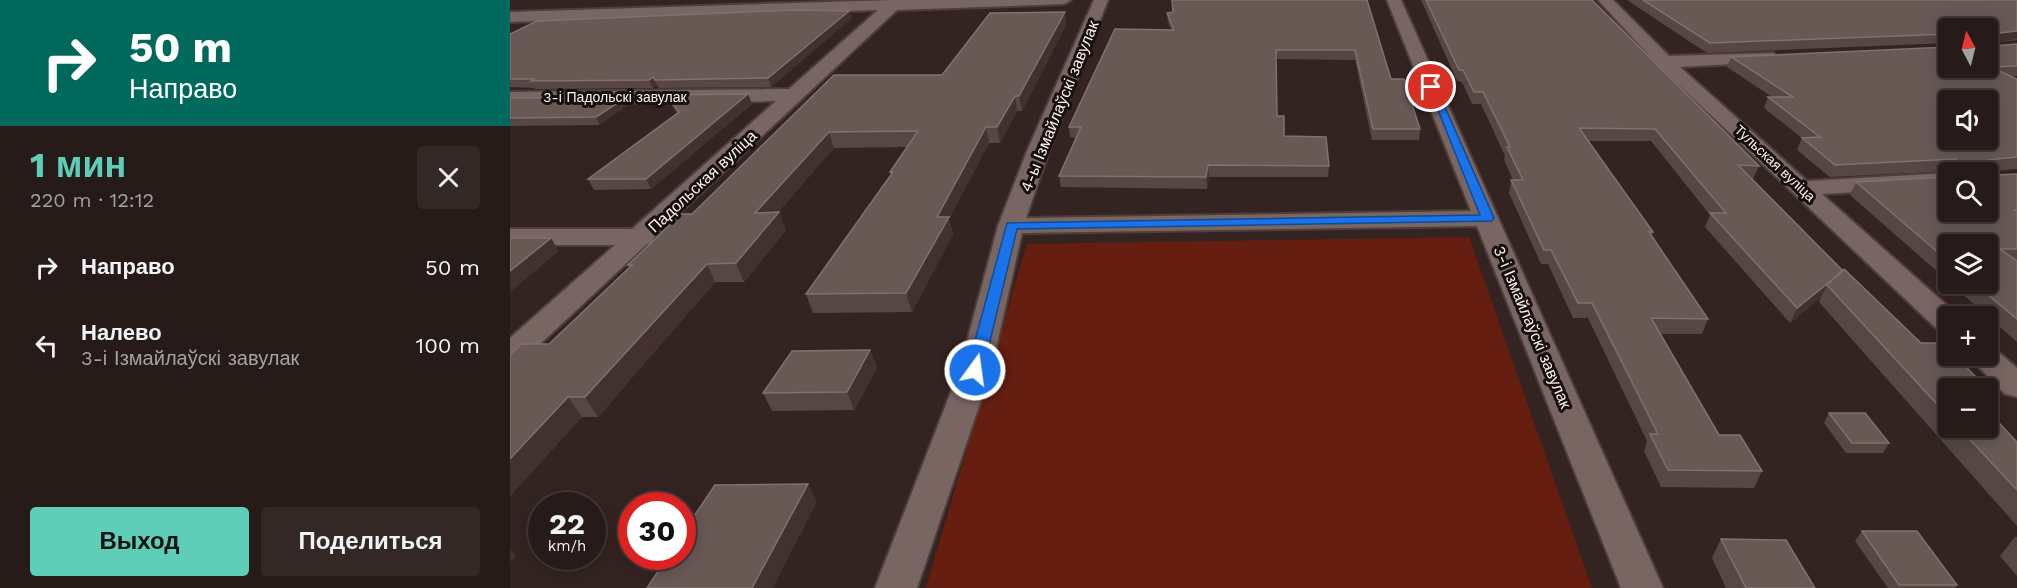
<!DOCTYPE html>
<html lang="ru">
<meta charset="utf-8">
<style>
:root{--surface:#271b19;--page:#332826;--text:#f1f3f6;--muted:#a4a1a2;--line:#433938;--accent:#5eceb8}
body{margin:0;font-family:"Work Sans",sans-serif;background:var(--page);color:var(--text);height:100vh;display:flex;flex-direction:column;font-size:22px;white-space:nowrap}
*{box-sizing:border-box;margin:0}
p{font-size:20px;color:var(--muted)}
.icon{flex:none;width:33px;height:33px;fill:none;stroke:currentColor;stroke-width:2;stroke-linecap:round;stroke-linejoin:round}
.map{position:relative;flex:1;overflow:hidden}
.details{display:flex;flex-direction:column;background:var(--surface);width:510px}
.details>*{flex:none}
.guide{background:#00695c;color:#fff;overflow:hidden}
.needle{width:39px;rotate:353deg}
.tools{position:absolute;left:1428px;top:18px;display:grid;gap:12px}
.tools a{display:grid;place-items:center;width:60px;height:60px;border-radius:6px;background:var(--surface);box-shadow:0 3px 15px #0003,0 0 0 2px var(--line);font-size:30px}
.speed{position:absolute;left:18px;top:492px;display:flex;gap:12px;font-size:30px;font-weight:700;text-align:center}
.speed>*{display:grid;place-content:center;width:78px;height:78px;border-radius:50%;background:var(--surface);box-shadow:0 3px 15px #0003,0 0 0 2px var(--line);line-height:1}
.speed small{font-size:15px;font-weight:400}
.speed .limit{border:9px solid #d22;background:#fff;color:#111}
.pin{position:absolute;display:grid;place-items:center;width:51px;height:51px;color:#fff;margin:-26px;border:3px solid #fff;border-radius:50%;box-shadow:0 2px 6px #0007}
.me{position:absolute;width:66px;margin:-33px;rotate:14deg;stroke-linejoin:round;filter:drop-shadow(0 0 4px #0008)}
.turn{display:flex;align-items:center;gap:21px;height:126px;padding:0 30px;font-size:27px}
.turn .icon{width:78px;height:78px;stroke-width:2.5}
.turn b{display:block;font-size:42px;line-height:51px}
.round{display:grid;place-items:center;flex:none;width:63px;height:63px;border-radius:6px;background:var(--page)}
.summary{display:flex;align-items:center;justify-content:space-between;height:102px;padding:0 30px}
h1{font-size:36px;font-weight:700;line-height:45px;color:var(--accent)}
.button{display:flex;gap:12px;margin-top:auto;padding:12px 30px}
.button a{flex:1;height:69px;border-radius:6px;background:var(--accent);color:#111;font-size:24px;font-weight:700;line-height:69px;text-align:center}
.button a+a{background:var(--page);color:var(--text)}
ul{padding:0;list-style:none}
li{display:flex;align-items:center;gap:18px;height:78px;padding:0 30px}
li div{flex:1}
li b{display:block;font-size:22px}
li em{font-style:normal}
main{display:flex;flex:1;min-height:0}
.map>svg:first-child{display:block}
.green{fill:#661e10}
.lines{fill:none;stroke-linecap:round;stroke-linejoin:round}
.street-casing{stroke:#4e3f3c;stroke-width:4}
.street{fill:#796662;fill-rule:evenodd}
.wall{fill:#574743}
.shaded-wall{fill:#42312e}
.building{fill:#695955;stroke:#80716e;stroke-width:1.5;fill-rule:evenodd}
.route{fill:#1a73e8;stroke:#114b97;stroke-width:1.5}
.labels{text-anchor:middle;stroke-width:6;stroke-linejoin:round;paint-order:stroke}
.far-street-label{font-size:14px;fill:#fdf1ef;stroke:#17100e}
.street-label{font-size:16px;fill:#fdf1ef;stroke:#17100e}
</style>
<main>
<section class="details">
<div class="guide">
<div class="turn"><svg class="icon" aria-label="right" viewBox="0 0 24 24"><path d="M7 20v-9h11M14 6l5 5-5 5"/></svg><div><b>50 m</b>Направо</div></div>
</div>
<div class="summary"><div><h1>1 мин</h1><p>220 m · 12:12</p></div><a class="round"><svg class="icon" aria-label="close" viewBox="0 0 24 24"><path d="M6 6l12 12M18 6L6 18"/></svg></a></div>
<ul>
<li><svg class="icon" aria-label="right" viewBox="0 0 24 24"><path d="M7 20v-9h11M14 6l5 5-5 5"/></svg><div><b>Направо</b></div><em>50 m</em></li>
<li><svg class="icon" aria-label="left" viewBox="0 0 24 24"><path d="M17 20v-9H6M10 6l-5 5 5 5"/></svg><div><b>Налево</b><p>3-і Ізмайлаўскі завулак</p></div><em>100 m</em></li>
</ul>
<div class="button"><a>Выход</a><a>Поделиться</a></div>
</section>
<div class="map">
<svg width="1507" height="588" viewBox="0 0 1507 588">
<rect width="100%" height="100%" fill="#342421"/>
<path class="green" d="M959,237L1082,588H416L517,244Z"/>
<g class="lines">
<g class="street-casing">
<path id="street" d="M383,0H561L554,4L387,10L145,236L142,242L137,244L11,362L0,365V338L105,245H0V229H122L266,101L0,104V92L279,89L368,10L0,22V12Z
M584,0H598L539,151L516,218L961,211L877,0H891L1153,588H1111L967,226L512,233L481,371L407,588H365L449,371L488,226L517,151Z
M1088,0H1103L1159,56L1264,53L1267,57L1264,61L1258,62L1170,67L1297,181L1438,173V187L1312,194L1449,316H1438V332L1427,329L1149,66Z
M1478,347L1485,349L1507,368V397L1495,394L1458,356H1478Z"/>
</g>
<use href="#street" class="street"/>
</g>
<path class="wall" d="M857,0L881,79L910,129L909,140H862L845,60L766,59L767,116L774,136L819,166L818,177H699L697,189L551,187L549,176L566,138L560,137L559,127L661,30L658,22L657,13Z
M911,0H916L1249,166L1243,179H1241L1332,270L1411,343L1468,379L1462,388H1438V428H1478L1507,442V526L1309,302L1311,297L1280,323L1195,227L1200,215L1141,141H1078L1143,232L1142,236L1198,319L1192,334H1150L1209,435L1252,471L1244,488L1151,487L1134,451L1137,441L1078,318H1063L1038,264H1031L999,193L1001,180H1003L994,160L995,156L971,104H962L952,82L947,81Z
M1117,0H1507V40L1483,43V46L1507,44V76H1501L1507,79V169L1484,171L1485,175L1507,174V342L1441,284H1478L1438,244V281L1340,195L1346,182L1438,177L1478,172H1439L1440,171L1320,177L1287,150L1292,138L1254,108L1258,97H1262L1217,67L1221,57L1478,68L1438,28V43L1197,53Z
M339,11L342,18L261,87L149,88L147,85L143,88L25,89L24,88L0,87V34Z
M555,12L556,25L512,111H507L490,143H479L439,219L443,234L402,312L303,313L296,294L381,176L380,172L397,147L324,148L268,212L276,230L234,282H205L88,417H72L0,496V355L39,344L119,268L118,265L182,214L324,75H432Z
M238,94L242,104L141,189L84,190L78,179L167,113L161,104L157,95Z
M0,98L118,105L89,125L0,126Z
M360,350L367,368L344,410L262,411L253,393Z
M1319,413L1379,443L1373,453H1336L1314,423Z
M1352,531L1447,585L1445,588H1378L1345,541Z
M1505,537H1507V576L1490,556Z
M1211,539L1305,588H1216L1202,558Z"/>
<path class="shaded-wall" d="M339,11L342,18L261,87L258,78Z
M555,12L556,25L512,111L509,96Z
M1507,31V39L1478,44L1481,34Z
M143,77L147,85L143,88L139,80Z
M238,94L242,104L141,189L136,179Z
M505,96L507,111L490,143L487,127Z
M115,98L118,105L89,125L86,117Z
M476,127L479,143L439,219L443,234L402,312L396,293L427,217Z
M319,132L324,148L252,230L245,213Z
M698,165L699,177L697,189L696,177Z
M269,212L276,230L234,282L226,263Z
M41,238L49,251L0,292V271Z
M197,264L205,282L88,417L75,397Z
M1333,271L1317,285L1311,297L1280,323L1287,308Z
M360,350L367,368L344,410L337,392Z
M58,397L72,417L0,496V459Z
M298,484L307,502L263,588H242Z
M0,549L6,556L0,562Z"/>
<path class="building" d="M662,0H857L881,79H894L910,129H863L845,50H766L767,116H774V136L816,137L819,166L698,165L696,177L549,176L571,127H559L605,29L664,30L657,13L663,12Z
M916,0H1082L1249,166L1228,165L1333,271L1287,308L1200,213H1216L1145,129L1069,128L1143,232H1139L1198,319L1141,318L1209,435H1230L1252,471L1158,470L1140,434H1148L1082,303H1068L1041,250H1034L1001,180H1013L997,147H1000L973,92H964L953,70H949Z
M1133,0H1507V31L1481,34L1483,46L1507,44V66L1481,67L1507,79V157L1477,160L1483,162L1485,175L1507,174V210H1505L1507,212V249H1490L1507,261V319L1465,284H1478V244H1438V261L1346,182L1438,177V212H1478V172H1445L1446,159L1325,165L1292,138L1310,137L1258,97H1283L1221,57L1438,47V68H1478V28H1438V34L1200,43ZM1438,100H1478V140H1438Z
M285,10L339,11L258,78L145,80L143,77L139,80L21,81L24,79H0V34L27,21Z
M555,12L509,96H505L487,127H476L427,217H439L396,293L296,294L383,172H380L408,131L319,132L245,213L269,212L226,263L197,264L75,397H58L0,459V355L11,344H39L122,265H118L171,214H182L324,75H432L480,13Z
M238,94L136,179H78L169,112L157,95Z
M0,98H115L86,117L0,118Z
M0,238H41L0,271Z
M1334,269L1411,343H1432L1438,349V356H1445L1468,379H1446L1455,388H1438V416L1317,285Z
M360,350L337,392L253,393L282,351Z
M1478,411L1507,442V490L1449,428H1478Z
M1319,413H1355L1379,443H1342Z
M298,484L242,588H137L158,556H172V534L205,485Z
M1352,531H1407L1447,585H1389Z
M1211,539L1276,540L1305,588H1236Z"/>
<path class="route" d="M918,85L926,87L984,218L982,221L507,229L473,370L465,376L457,370L497,223L970,215Z"/>
<g class="labels">
<g class="far-street-label">
<text x="105" y="102">3-і Падольскі завулак</text>
<text transform="translate(1265 163) rotate(43)" y="5">Тульская вуліца</text>
</g>
<g class="street-label">
<text transform="translate(549 106) rotate(-68)" y="6">4-ы Ізмайлаўскі завулак</text>
<text transform="translate(192 181) rotate(-43)" y="6">Падольская вуліца</text>
<text transform="translate(1023 327) rotate(67)" y="6">3-і Ізмайлаўскі завулак</text>
</g>
</g>
</svg>
<div class="tools">
<a><svg class="needle" viewBox="-14 -14 28 28"><path d="M0-13l5 13h-10z" fill="#e53935"/><path d="M0 13l5-13h-10z" fill="#a4a1a2"/></svg></a>
<a><svg class="icon" aria-label="sound" viewBox="0 0 24 24"><path d="M4 9h4l5-4v14l-5-4H4zM17 9q2 3 0 6"/></svg></a>
<a><svg class="icon" aria-label="search" viewBox="0 0 24 24"><circle cx="10" cy="10" r="6"/><path d="M15 15l6 6"/></svg></a>
<a><svg class="icon" aria-label="layers" viewBox="0 0 24 24"><path d="M12 4l9 5-9 5-9-5zM3 14l9 5 9-5"/></svg></a>
<a>+</a>
<a>−</a>
</div>
<div class="speed"><div>22<small>km/h</small></div><div class="limit">30</div></div>
<div class="pin" style="left:921px;top:87px;background:#d93025"><svg class="icon" aria-label="arrive" viewBox="0 0 24 24"><path d="M6 21V4h12l-3 4 3 4H6"/></svg></div>
<svg class="me" style="left:465px;top:370px" viewBox="-20 -20 40 40"><circle r="17" fill="#1a73e8" stroke="#fff" stroke-width="3"/><path d="M0-11L8 9 0 5-8 9z" fill="#fff"/></svg>
</div>
</main>
